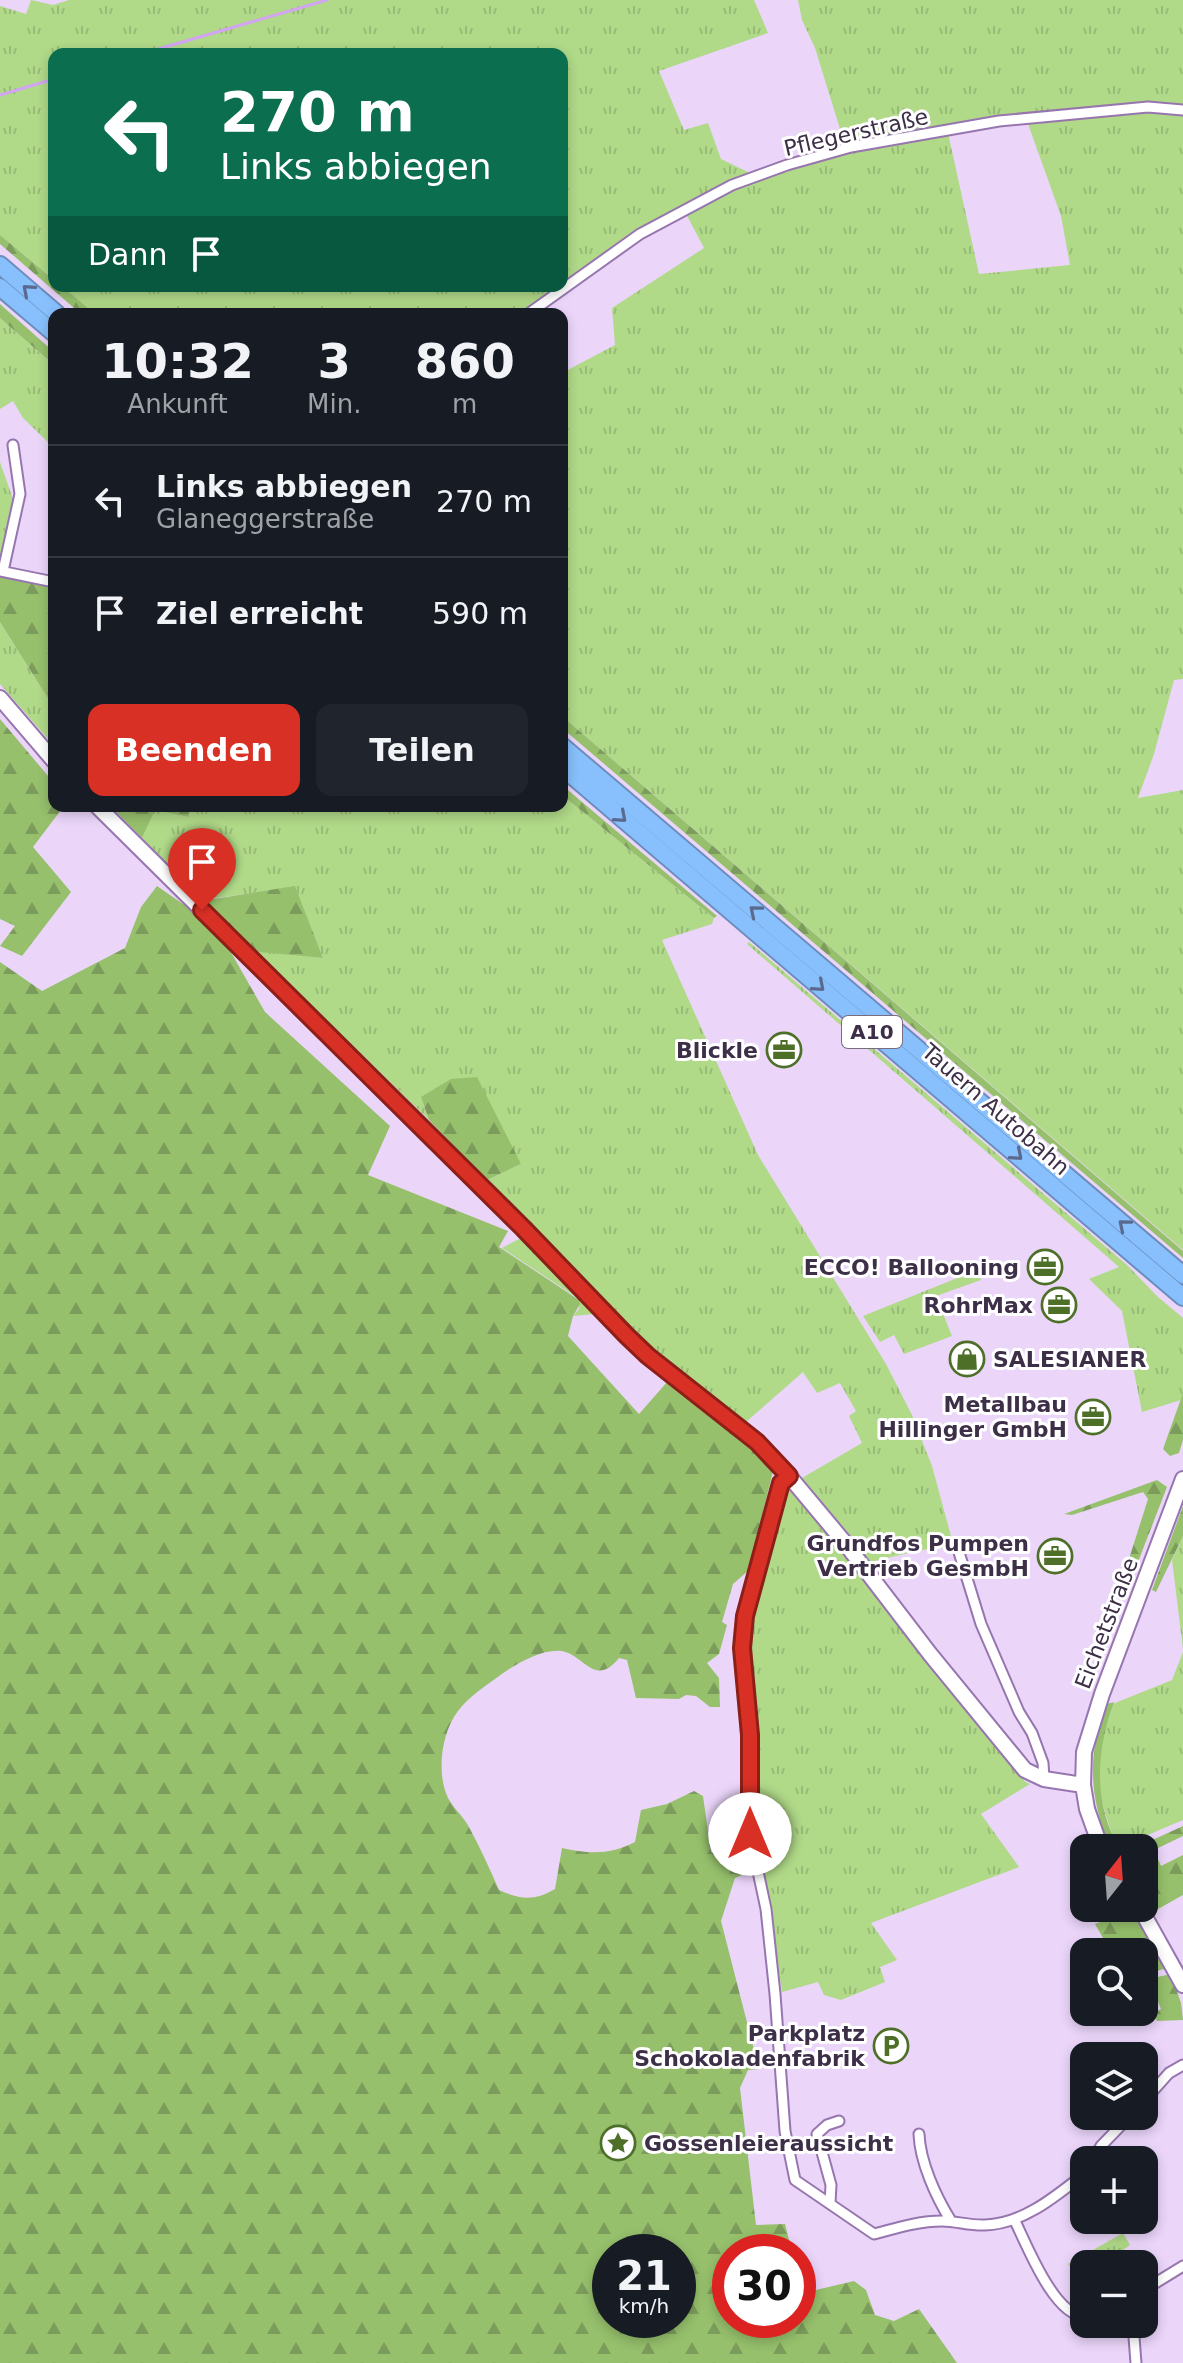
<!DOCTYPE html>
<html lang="de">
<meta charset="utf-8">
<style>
:root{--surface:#171b24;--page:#20242c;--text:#f1f3f6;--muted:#9ea1a6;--line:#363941;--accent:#d93025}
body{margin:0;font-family:"DejaVu Sans",sans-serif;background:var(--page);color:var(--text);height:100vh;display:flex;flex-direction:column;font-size:30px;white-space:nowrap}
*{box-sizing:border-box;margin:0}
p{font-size:26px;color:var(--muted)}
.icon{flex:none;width:44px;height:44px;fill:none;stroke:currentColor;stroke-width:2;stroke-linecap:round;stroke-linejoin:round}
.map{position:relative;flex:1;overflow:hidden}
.side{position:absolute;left:48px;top:308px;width:520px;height:504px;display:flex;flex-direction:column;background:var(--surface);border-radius:16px;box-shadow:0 4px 12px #0003}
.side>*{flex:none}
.hud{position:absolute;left:48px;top:48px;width:520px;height:244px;border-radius:16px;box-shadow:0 4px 12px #0003;background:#0b6e4f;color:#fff;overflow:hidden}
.needle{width:52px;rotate:17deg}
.fabs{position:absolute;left:1070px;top:1834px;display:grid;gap:16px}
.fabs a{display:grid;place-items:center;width:88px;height:88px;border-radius:16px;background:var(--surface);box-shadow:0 4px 12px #0003;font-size:40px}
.speed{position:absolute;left:592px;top:2234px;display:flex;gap:16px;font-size:40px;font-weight:700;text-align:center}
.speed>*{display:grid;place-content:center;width:104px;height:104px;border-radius:50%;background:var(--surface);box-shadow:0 4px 12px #0003;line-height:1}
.speed small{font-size:20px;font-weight:400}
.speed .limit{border:12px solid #d22;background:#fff;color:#111}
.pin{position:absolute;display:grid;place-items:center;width:68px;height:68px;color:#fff;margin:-82px -34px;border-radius:50% 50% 50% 0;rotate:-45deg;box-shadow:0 0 8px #0007}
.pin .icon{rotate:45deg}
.me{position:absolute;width:88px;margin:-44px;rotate:0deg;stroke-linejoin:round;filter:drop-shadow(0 0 6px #0008)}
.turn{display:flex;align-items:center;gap:28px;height:168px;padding:0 40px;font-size:36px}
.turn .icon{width:104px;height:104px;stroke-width:2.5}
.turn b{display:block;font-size:56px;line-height:68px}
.then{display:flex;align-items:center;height:76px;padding:0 40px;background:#0003;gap:16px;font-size:30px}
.eta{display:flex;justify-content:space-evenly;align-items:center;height:136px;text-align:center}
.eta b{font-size:48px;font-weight:600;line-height:56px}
.cta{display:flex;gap:16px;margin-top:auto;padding:16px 40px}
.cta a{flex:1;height:92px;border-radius:16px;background:var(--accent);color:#fff;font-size:32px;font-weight:600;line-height:92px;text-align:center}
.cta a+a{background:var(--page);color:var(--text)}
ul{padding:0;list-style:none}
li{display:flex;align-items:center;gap:24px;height:112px;padding:0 40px;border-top:2px solid var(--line)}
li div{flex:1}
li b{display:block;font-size:30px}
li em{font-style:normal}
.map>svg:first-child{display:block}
.grass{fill:url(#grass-tufts);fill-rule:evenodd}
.forest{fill:url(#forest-firs);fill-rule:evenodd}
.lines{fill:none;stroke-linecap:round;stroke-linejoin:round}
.stream{stroke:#d3a4f4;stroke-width:3}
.street-casing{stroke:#9776af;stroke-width:13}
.secondary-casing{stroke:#9776af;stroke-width:18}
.highway-casing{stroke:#6d8dbd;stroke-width:20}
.street{stroke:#fff;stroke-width:9}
.secondary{stroke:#fff;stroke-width:14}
.highway{stroke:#87c0fc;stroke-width:16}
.oneway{stroke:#5b698f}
.route-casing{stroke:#8d1f18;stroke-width:20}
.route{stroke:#d93025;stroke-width:14}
.labels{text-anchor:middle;stroke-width:6;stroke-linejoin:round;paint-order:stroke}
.shield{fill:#fff;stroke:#776d7e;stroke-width:2}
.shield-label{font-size:20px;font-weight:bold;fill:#3d2f47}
.street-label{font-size:22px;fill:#3d2f47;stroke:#fff}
.poi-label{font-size:22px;font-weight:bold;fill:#3d2f47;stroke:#fff;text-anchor:end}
</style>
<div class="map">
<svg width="1183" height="2363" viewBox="0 0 1183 2363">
<defs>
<pattern id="grass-tufts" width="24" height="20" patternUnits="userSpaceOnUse" patternTransform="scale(2)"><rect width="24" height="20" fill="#b0d988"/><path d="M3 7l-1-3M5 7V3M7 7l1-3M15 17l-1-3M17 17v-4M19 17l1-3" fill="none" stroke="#98bb77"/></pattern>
<pattern id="forest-firs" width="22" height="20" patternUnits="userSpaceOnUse" patternTransform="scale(2)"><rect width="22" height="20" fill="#96c06c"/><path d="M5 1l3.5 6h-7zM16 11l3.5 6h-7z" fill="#7c9c5b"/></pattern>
</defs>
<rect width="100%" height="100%" fill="#ebd6fa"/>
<path class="grass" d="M31,0L53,5L69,0H754L768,33L659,71L684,130L708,123L721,159L754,175L844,142L815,48L802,20L798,0H1183V679L1174,680L1154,754L1138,798L1183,790V1250L562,716V373L615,345L612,308L704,248L683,208L637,231L562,283V54H54V280L0,235V6L26,14ZM1027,121L1061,216L1070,265L979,274L948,133Z
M62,286H558L518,314H95Z
M0,318L54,365V448L23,418L13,401L0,409Z
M0,462L14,502L0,567Z
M0,622L54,708V746L0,684Z
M562,795L714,918L712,924L662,940L758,1155L886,1364L912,1415L932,1466L954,1547L921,1550L870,1562L802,1478L862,1443L849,1416L856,1411L840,1383L817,1393L803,1372L746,1422L648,1345L487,1180L521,1164L421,1097L429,1120L256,951L323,958L295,887L203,900L142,838L155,809L187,817L191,806H562Z
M749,942L1127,1265L1158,1297L1183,1318V1393L1181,1400L1142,1412L1122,1311L1089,1279L1119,1267L747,944Z
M519,1239L528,1240L596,1310L594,1314L573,1316L579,1309V1299L502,1248Z
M977,1270L981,1280L936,1296L952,1336L904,1354L894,1335L880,1342L863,1316Z
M790,1490L795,1491L1025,1778L1024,1781L1030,1784L981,1814L1019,1867L871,1923L897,1960L880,1967L885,1982L841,2000L824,1995L818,1982L782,1992L771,1915L757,1843L749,1642L753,1607L780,1504L785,1492Z
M1183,1536V1649L1172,1560Z
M1183,1652V1820L1117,1848C1096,1789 1090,1766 1110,1705L1172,1680Z
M1123,2233L1130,2245L1119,2253L1122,2264H1084V2271H1073L1068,2264Z"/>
<path class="forest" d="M0,235L54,280V286H62L95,314H81L0,244Z
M0,304L54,352V365L0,318Z
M0,575L54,585V708L0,622Z
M562,716L1183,1251V1258L562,728Z
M0,719L54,783V806H64L33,847L71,892L22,956L0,946L15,926L0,919Z
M562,785L717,916L714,918L562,795Z
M120,806H191L188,817L155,810L142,838L115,811Z
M157,886L183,904L295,886L323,958L229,949L265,1012L390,1126L368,1175L508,1231L499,1247L579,1300L580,1304L573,1316L568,1336L639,1414L668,1381L753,1445L774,1467L749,1570L733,1584L722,1622L727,1625L719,1654L707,1663L719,1678L720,1707H710L696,1696L686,1695L679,1699L636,1698L627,1660L619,1658C595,1688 584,1655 562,1651C541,1648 512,1666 495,1679C482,1688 468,1698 458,1711C442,1732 437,1769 446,1793C450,1806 464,1816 470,1829C481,1849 490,1870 499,1890C522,1900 534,1901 555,1889L562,1848C588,1854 610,1855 635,1842L641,1810L667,1804L694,1791L703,1796L711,1852L747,1873L735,1878L721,1921L759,2069L748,2070L740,2088L756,2225L785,2224L792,2252H730V2320H798V2275L803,2293L854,2281L866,2290L875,2315L894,2321L919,2309L957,2363H0V962L42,991L125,948L141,907ZM610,2252H678V2320H610Z
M477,1077L521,1164L487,1180L429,1120L421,1097L451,1079Z
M1183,1393V1440L1179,1453L1170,1456L1163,1449Z
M1157,1480L1167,1487L1136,1567L1128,1562L1148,1499L1143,1492L1072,1515L1064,1514Z
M1183,1506V1536L1156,1592L1152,1590Z
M1114,1702C1096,1750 1093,1803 1119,1848H1110L1108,1844C1089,1792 1087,1755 1107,1704Z
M1183,1826V1836L1154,1850L1161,1866L1183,1855V1895L1151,1913L1144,1902V1848H1135Z
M1131,1910L1168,1968L1144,1974V1952H1111L1095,1924Z
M1171,1974L1181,2003L1183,2020L1157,2021L1154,2013L1161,2009L1152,1988L1144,1991V1980Z"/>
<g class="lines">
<path class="stream" d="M141,54L327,0
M0,95L54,79"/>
<g class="street-casing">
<path id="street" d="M528,314L640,234L732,185L787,165L851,147L999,121L1148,107L1183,110
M0,571L54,582
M3,571L20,494L13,445
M789,1476L781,1483L745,1616L742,1648L750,1735V1834L766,1909L775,1994L785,2131L795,2180L874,2234C897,2228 918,2221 942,2221C956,2221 971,2226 985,2225C1023,2224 1056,2196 1084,2174
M958,1549L981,1624L1019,1712L1032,1733L1043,1763L1044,1779
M1144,2101L1169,2073L1183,2065
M919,2134C920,2162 936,2197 951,2221
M1093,2160L1101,2146L1130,2116
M830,2203L831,2185L817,2134L827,2125L839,2121
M1014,2219C1026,2243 1054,2316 1084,2316
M1144,2290L1183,2266
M1133,2324L1136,2363"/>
</g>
<g class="secondary-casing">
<path id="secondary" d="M0,698L54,761
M97,806L523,1228L627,1336L648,1356L757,1442L789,1476L845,1543L930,1654L1025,1770L1044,1779L1083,1785
M1101,1848L1087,1809L1083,1785L1084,1752L1102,1694L1183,1479
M1140,1908L1183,1985"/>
</g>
<g class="highway-casing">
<path id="highway" d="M0,265L57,314
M0,287L54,333
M562,746L1183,1275
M562,767L1183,1297"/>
</g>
<use href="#street" class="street"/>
<use href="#secondary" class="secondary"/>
<use href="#highway" class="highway"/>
</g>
<defs><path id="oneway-chevron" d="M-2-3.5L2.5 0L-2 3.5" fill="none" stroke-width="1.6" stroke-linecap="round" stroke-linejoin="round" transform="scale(2)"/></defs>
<g class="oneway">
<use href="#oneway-chevron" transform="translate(28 290) rotate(-139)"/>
<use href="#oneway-chevron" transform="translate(621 817) rotate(41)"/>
<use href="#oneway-chevron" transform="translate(755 911) rotate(-140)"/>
<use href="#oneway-chevron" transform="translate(819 986) rotate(41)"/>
<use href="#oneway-chevron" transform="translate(1017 1155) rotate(41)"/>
<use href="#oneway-chevron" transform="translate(1124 1225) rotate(-140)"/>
</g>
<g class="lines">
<g class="route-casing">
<path id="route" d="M202,910L523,1228L627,1336L648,1356L757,1442L789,1476L781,1483L745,1616L742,1648L750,1735V1834"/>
</g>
<use href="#route" class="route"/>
</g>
<defs>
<g id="office-ring" transform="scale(1.8)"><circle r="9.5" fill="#fff" stroke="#4d6f27" stroke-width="1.5"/><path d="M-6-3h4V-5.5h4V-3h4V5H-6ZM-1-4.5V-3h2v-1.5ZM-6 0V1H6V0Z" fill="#4d6f27"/></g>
<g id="shop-ring" transform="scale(1.8)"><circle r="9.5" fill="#fff" stroke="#4d6f27" stroke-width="1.5"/><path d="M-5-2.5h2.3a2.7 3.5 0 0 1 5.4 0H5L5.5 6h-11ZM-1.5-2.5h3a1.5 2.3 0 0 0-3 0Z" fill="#4d6f27"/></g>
<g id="parking-ring" transform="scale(1.8)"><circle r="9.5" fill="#fff" stroke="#4d6f27" stroke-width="1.5"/><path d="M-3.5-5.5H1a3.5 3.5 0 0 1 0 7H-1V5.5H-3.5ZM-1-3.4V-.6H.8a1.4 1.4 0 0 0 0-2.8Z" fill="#4d6f27"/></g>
<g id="sight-ring" transform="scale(1.8)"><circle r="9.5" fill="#fff" stroke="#4d6f27" stroke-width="1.5"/><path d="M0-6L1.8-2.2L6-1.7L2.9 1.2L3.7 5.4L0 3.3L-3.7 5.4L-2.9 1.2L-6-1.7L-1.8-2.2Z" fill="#4d6f27"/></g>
</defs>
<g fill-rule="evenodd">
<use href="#office-ring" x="784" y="1050"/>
<use href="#office-ring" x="1045" y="1267"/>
<use href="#office-ring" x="1059" y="1305"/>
<use href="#shop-ring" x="967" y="1359"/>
<use href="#office-ring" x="1093" y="1417"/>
<use href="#office-ring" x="1055" y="1556"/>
<use href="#parking-ring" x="891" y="2046"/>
<use href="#sight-ring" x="618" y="2143"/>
</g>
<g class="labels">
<rect class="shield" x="842" y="1016" width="60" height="32" rx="6"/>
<g class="shield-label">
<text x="872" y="1039">A10</text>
</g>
<g class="street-label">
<text transform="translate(856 132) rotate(-13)" y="8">Pflegerstraße</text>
<text transform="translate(996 1109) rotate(41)" y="8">Tauern Autobahn</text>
<text transform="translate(1106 1623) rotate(-69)" y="8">Eichetstraße</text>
</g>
<g class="poi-label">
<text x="758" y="1058">Blickle</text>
<text x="1019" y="1275">ECCO! Ballooning</text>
<text x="1033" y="1313">RohrMax</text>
<text x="993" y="1367" text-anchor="start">SALESIANER</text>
<text x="1067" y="1412">Metallbau<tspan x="1067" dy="25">Hillinger GmbH</tspan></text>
<text x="1029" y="1551">Grundfos Pumpen<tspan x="1029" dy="25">Vertrieb GesmbH</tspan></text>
<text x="865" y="2041">Parkplatz<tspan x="865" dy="25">Schokoladenfabrik</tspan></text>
<text x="644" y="2151" text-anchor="start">Gossenleieraussicht</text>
</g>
</g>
</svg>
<div class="fabs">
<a><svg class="needle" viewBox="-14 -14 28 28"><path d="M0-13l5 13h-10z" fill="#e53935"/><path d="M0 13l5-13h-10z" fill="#9ea1a6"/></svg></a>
<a><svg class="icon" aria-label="search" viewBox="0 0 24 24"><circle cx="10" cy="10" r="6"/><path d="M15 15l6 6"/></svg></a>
<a><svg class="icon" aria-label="layers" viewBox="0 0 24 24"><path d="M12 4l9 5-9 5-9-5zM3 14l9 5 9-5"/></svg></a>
<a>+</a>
<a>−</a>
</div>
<div class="speed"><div>21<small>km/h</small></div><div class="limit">30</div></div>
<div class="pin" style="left:202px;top:910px;background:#d93025"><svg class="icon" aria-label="arrive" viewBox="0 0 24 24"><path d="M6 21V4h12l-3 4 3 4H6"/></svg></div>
<svg class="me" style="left:750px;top:1834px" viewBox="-20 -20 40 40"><circle r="19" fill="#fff"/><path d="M0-13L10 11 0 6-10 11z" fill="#d93025"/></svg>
<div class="hud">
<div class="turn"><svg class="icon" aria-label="left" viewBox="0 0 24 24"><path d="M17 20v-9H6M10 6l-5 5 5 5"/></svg><div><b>270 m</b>Links abbiegen</div></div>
<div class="then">Dann<svg class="icon" aria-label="arrive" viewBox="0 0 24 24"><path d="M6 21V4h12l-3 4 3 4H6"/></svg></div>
</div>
<section class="side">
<div class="eta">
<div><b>10:32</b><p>Ankunft</p></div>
<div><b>3</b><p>Min.</p></div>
<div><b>860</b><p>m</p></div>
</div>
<ul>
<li><svg class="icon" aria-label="left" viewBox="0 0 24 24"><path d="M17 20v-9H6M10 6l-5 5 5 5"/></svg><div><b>Links abbiegen</b><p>Glaneggerstraße</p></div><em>270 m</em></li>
<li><svg class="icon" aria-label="arrive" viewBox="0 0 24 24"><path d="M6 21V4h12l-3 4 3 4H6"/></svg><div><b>Ziel erreicht</b></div><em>590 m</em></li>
</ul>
<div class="cta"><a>Beenden</a><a>Teilen</a></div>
</section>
</div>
